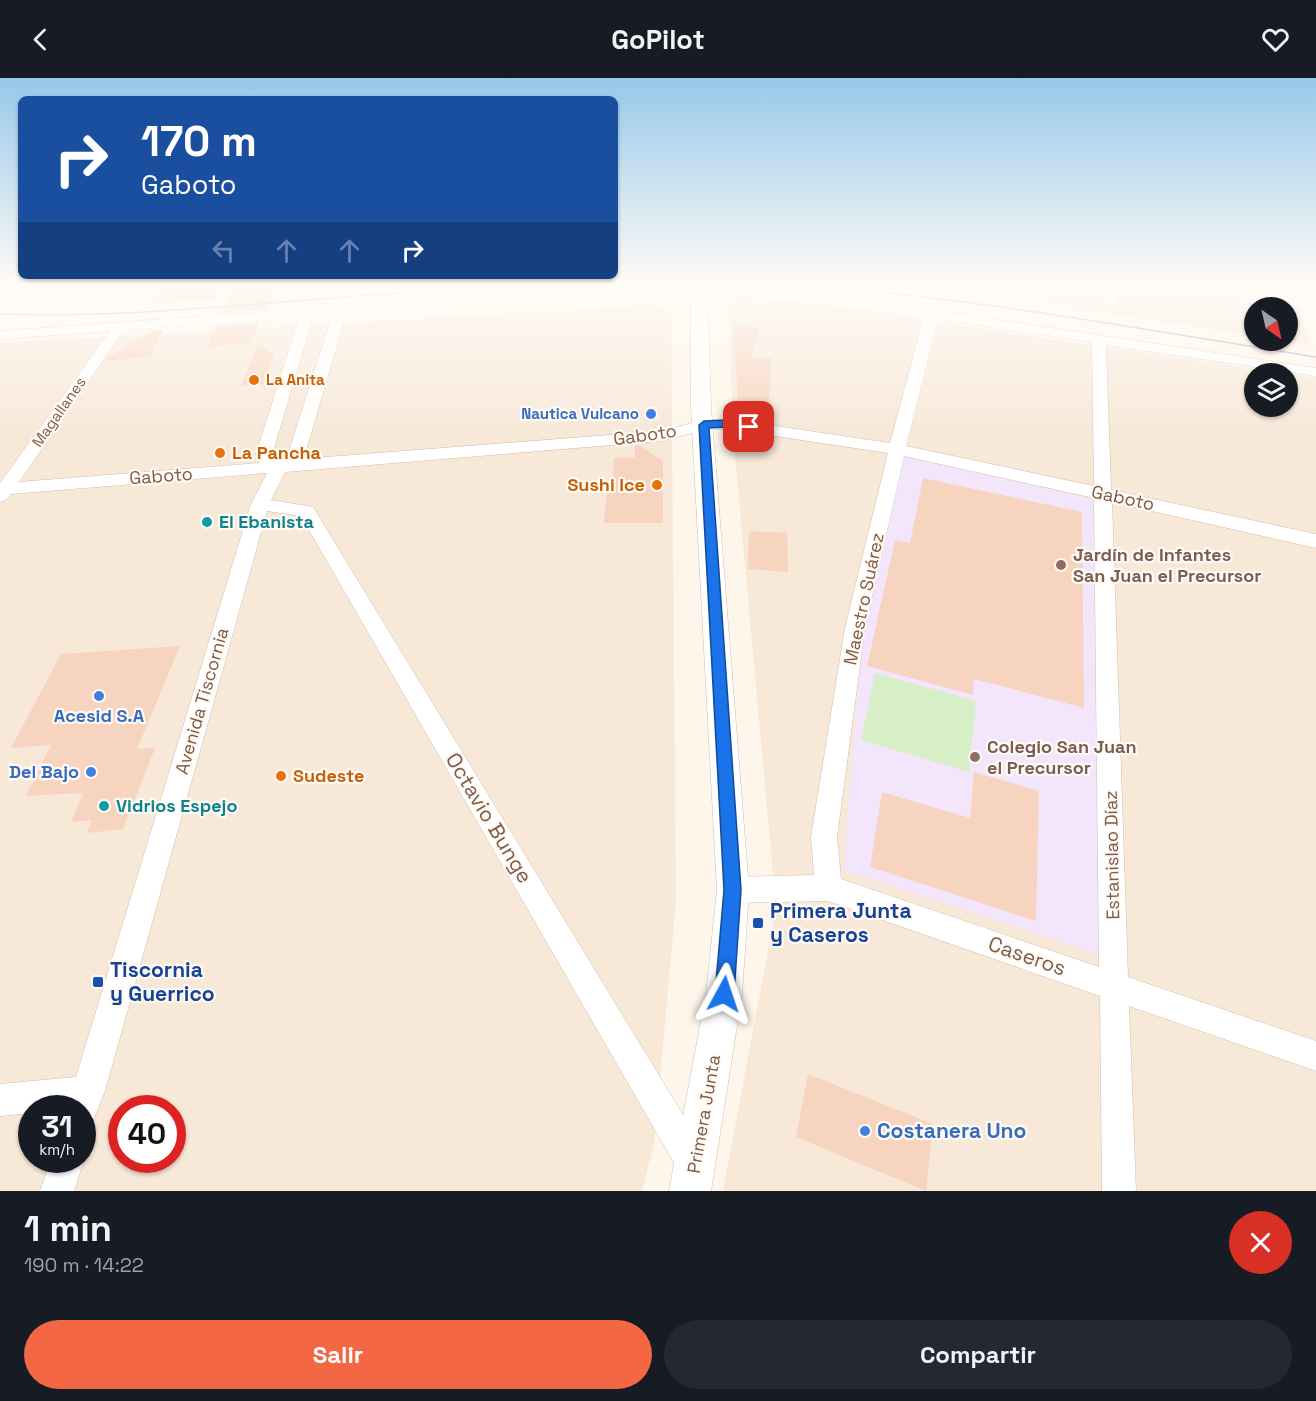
<!DOCTYPE html>
<html lang="es">
<meta charset="utf-8">
<style>
:root{--surface:#171b24;--page:#242831;--text:#f1f3f6;--muted:#9ea1a6;--accent:#f46744}
body{margin:0;font-family:"Space Grotesk",sans-serif;background:var(--page);color:var(--text);height:100vh;display:flex;flex-direction:column;font-size:22px;white-space:nowrap}
*{box-sizing:border-box;margin:0}
p{font-size:20px;color:var(--muted)}
.icon{flex:none;width:33px;height:33px;fill:none;stroke:currentColor;stroke-width:2;stroke-linecap:round;stroke-linejoin:round}
.map{position:relative;height:1113px;overflow:hidden}
.side{display:flex;flex-direction:column;background:var(--surface);flex:1}
.side>*{flex:none}
.guide{position:absolute;left:18px;top:18px;width:600px;height:183px;border-radius:9px;box-shadow:0 2px 4px #0004;background:#1a4fa0;color:#fff;overflow:hidden}
.needle{width:39px;rotate:146deg}
.tools{position:absolute;left:1244px;top:219px;display:grid;gap:12px}
.tools a{display:grid;place-items:center;width:54px;height:54px;border-radius:50%;background:var(--surface);box-shadow:0 2px 4px #0004;font-size:30px}
.speed{position:absolute;left:18px;top:1017px;display:flex;gap:12px;font-size:30px;font-weight:700;text-align:center}
.speed>*{display:grid;place-content:center;width:78px;height:78px;border-radius:50%;background:var(--surface);box-shadow:0 2px 4px #0004;line-height:1}
.speed small{font-size:15px;font-weight:400}
.speed .limit{border:9px solid #d22;background:#fff;color:#111}
.pin{position:absolute;display:grid;place-items:center;width:51px;height:51px;color:#fff;margin:-26px;border-radius:12px;box-shadow:0 3px 9px #0006}
.me{position:absolute;width:66px;margin:-33px;rotate:5deg;stroke-linejoin:round;filter:drop-shadow(0 0 4px #0008)}
.turn{display:flex;align-items:center;gap:21px;height:126px;padding:0 24px;font-size:27px}
.turn .icon{width:78px;height:78px;stroke-width:2.5}
.turn b{display:block;font-size:42px;line-height:51px}
.lanes{display:flex;align-items:center;height:57px;padding:0 24px;background:#0003;justify-content:center;gap:30px;direction:ltr}
.lanes .off{opacity:.35}
.round{display:grid;place-items:center;flex:none;width:63px;height:63px;border-radius:32px;background:var(--page)}
.summary{display:flex;align-items:center;justify-content:space-between;height:102px;padding:0 24px}
h1{font-size:36px;font-weight:800;line-height:45px}
.action{display:flex;gap:12px;margin-top:auto;padding:12px 24px}
.action a{flex:1;height:69px;border-radius:36px;background:var(--accent);color:#fff;font-size:24px;font-weight:800;line-height:69px;text-align:center}
.action a+a{background:var(--page);color:var(--text)}
header{display:flex;justify-content:space-between;align-items:center;height:78px;padding:0 24px;background:var(--surface);font-size:27px;font-weight:800}
.map>svg:first-child{display:block}
.residential{fill:#f7e8d8;fill-rule:evenodd}
.education{fill:#f3e6fc}
.green{fill:#d7efc6}
.building{fill:#f7d4bf}
.lines{fill:none;stroke-linecap:round;stroke-linejoin:round}
.minor-casing{stroke:#d3bdad;stroke-width:1}
.tertiary-casing{stroke:#d3bdad;stroke-width:1}
.minor{fill:#fff;fill-rule:evenodd}
.tertiary{fill:#fff;fill-rule:evenodd}
.tram{stroke:#b9a5cc;stroke-width:1.5}
.route{fill:#1a73e8;stroke:#114b97;stroke-width:1.5}
.food-dot{fill:#e8710a;stroke:#fffaf3;stroke-width:2}
.shop-dot{fill:#3f7fe0;stroke:#fffaf3;stroke-width:2}
.culture-dot{fill:#0f9aa8;stroke:#fffaf3;stroke-width:2}
.education-dot{fill:#8d6e63;stroke:#fffaf3;stroke-width:2}
.transit-dot{fill:#1a4fb4;stroke:#fffaf3;stroke-width:2}
.labels{text-anchor:middle;stroke-width:4.5;stroke-linejoin:round;paint-order:stroke}
.far-food-label{font-size:15px;font-weight:bold;fill:#c56008;stroke:#fffaf3;text-anchor:start}
.far-street-label{font-size:15px;fill:#7e5b49;stroke:#fffaf3}
.far-shop-label{font-size:15px;font-weight:bold;fill:#366cbe;stroke:#fffaf3;text-anchor:end}
.street-label{font-size:18px;fill:#7e5b49;stroke:#fffaf3}
.food-label{font-size:18px;font-weight:bold;fill:#c56008;stroke:#fffaf3;text-anchor:start}
.culture-label{font-size:18px;font-weight:bold;fill:#0d838f;stroke:#fffaf3;text-anchor:start}
.education-label{font-size:18px;font-weight:bold;fill:#785e54;stroke:#fffaf3;text-anchor:start}
.shop-label{font-size:18px;font-weight:bold;fill:#366cbe;stroke:#fffaf3}
.near-street-label{font-size:21px;fill:#7e5b49;stroke:#fffaf3}
.near-transit-label{font-size:21px;font-weight:bold;fill:#164399;stroke:#fffaf3;text-anchor:start}
.near-shop-label{font-size:21px;font-weight:bold;fill:#366cbe;stroke:#fffaf3;text-anchor:start}
</style>
<header><svg class="icon" aria-label="back" viewBox="0 0 24 24"><path d="M15 5l-7 7 7 7"/></svg>GoPilot<svg class="icon" aria-label="heart" viewBox="0 0 24 24"><path d="M12 20l-8-8c-3-5 5-10 8-4 3-6 11-1 8 4z"/></svg></header>
<div class="map">
<svg width="1316" height="1113" viewBox="0 0 1316 1113">
<rect width="100%" height="100%" fill="#fef6ea"/>
<path class="residential" d="M912,205H1293L1310,266L1285,263L1287,262V230H1254V258Z
M729,218L808,225L1316,300V1113H723L776,830L733,355ZM1254,296H1287V328H1254Z
M654,227L671,234L676,823L654,1066L642,1113H0V265ZM32,1030H82V1082H32ZM122,1030H172V1082H122Z"/>
<path class="education" d="M902,377L1093,421L1100,877L844,792L861,566Z"/>
<path class="green" d="M875,595L976,623L969,694L861,662Z"/>
<path class="building" d="M163,205H219V222L150,225Z
M233,205H278L266,232L221,235Z
M259,245L250,265L207,269L215,248Z
M733,247L759,250L752,279L771,280L769,331L751,330L738,323Z
M154,252H163L150,279L105,283L108,279Z
M258,266L274,276L264,306L241,308Z
M635,367H639L663,383V445H604L607,413H613L614,380L635,379Z
M923,400L1082,434L1084,630L974,601L973,617L867,588L895,462L910,465Z
M749,453L787,455L788,494L748,491Z
M180,568L137,671L155,670L123,751L87,755L92,742L71,744L83,715L26,718L51,667L11,670L61,576Z
M974,694L1039,713L1036,843L870,789L882,714L970,740Z
M808,996L933,1046L926,1113L796,1059Z"/>
<g class="lines">
<g class="minor-casing">
<path id="minor" d="M1106,205H1118L1115,228L1110,229L1103,225Z
M1165,205H1195L1316,223V231L1171,209Z
M700,209H734L932,232L1316,290V298L1106,267L1111,412L1316,456V470L1112,424L1128,899L1316,963V993L1129,928L1136,1113H1102L1100,918L828,823L733,825L723,822L720,812L723,802L733,799L814,797L811,759L845,550L888,375L728,351L704,352L661,363L285,394L271,422L313,429L705,1073L710,1085L705,1097L693,1102L681,1097L301,438L267,433L105,1013L93,1043L82,1048V1030H32V1035L0,1038V1006L76,999L251,426L267,395L11,416L6,422L0,424V405L110,253L0,261V253L307,231ZM700,217H734L924,239L890,365L728,341L704,342L661,353L301,381L305,376L346,237ZM332,238L289,373L279,381L272,377L313,239ZM299,240L255,379L260,385L19,404L124,252ZM938,241L1092,264L1094,408L906,368ZM904,378L1094,420L1099,889L841,801L837,759L865,550Z
M82,1079L84,1082L74,1113H40L51,1082H82Z"/>
</g>
<g class="tertiary-casing">
<path id="tertiary" d="M691,205H707L711,329L749,812L742,916L711,1113H669L706,916L717,812L691,329Z"/>
</g>
<use href="#minor" class="minor"/>
<use href="#tertiary" class="tertiary"/>
<path class="tram" d="M776,205C958,217 1136,250 1316,279
M0,236C119,240 238,227 357,218C456,211 557,209 656,205"/>
</g>
<linearGradient id="sky" x2="0" y2="1"><stop stop-color="#96c8ea"/><stop offset="0.57" stop-color="#fffbf6"/><stop offset="1" stop-color="#fffbf6" stop-opacity="0"/></linearGradient>
<rect width="1316" height="361" fill="url(#sky)"/>
<path class="route" d="M728,342L749,346L754,349L749,352L728,349L709,350L741,812L734,916L731,923L724,925L718,923L715,916L724,812L699,347L704,343Z"/>
<g class="food-dot">
<circle cx="254" cy="302" r="6"/>
<circle cx="220" cy="375" r="6"/>
<circle cx="657" cy="407" r="6"/>
<circle cx="281" cy="698" r="6"/>
</g>
<g class="shop-dot">
<circle cx="651" cy="336" r="6"/>
<circle cx="99" cy="618" r="6"/>
<circle cx="91" cy="694" r="6"/>
<circle cx="865" cy="1053" r="6"/>
</g>
<g class="culture-dot">
<circle cx="207" cy="444" r="6"/>
<circle cx="104" cy="728" r="6"/>
</g>
<g class="education-dot">
<circle cx="1061" cy="487" r="6"/>
<circle cx="975" cy="679" r="6"/>
</g>
<g class="transit-dot">
<rect x="752" y="839" width="12" height="12" rx="3"/>
<rect x="92" y="898" width="12" height="12" rx="3"/>
</g>
<g class="labels">
<g class="far-food-label">
<text x="266" y="307">La Anita</text>
</g>
<g class="far-street-label">
<text transform="translate(59 334) rotate(-55)" y="5">Magallanes</text>
</g>
<g class="far-shop-label">
<text x="639" y="341">Nautica Vulcano</text>
</g>
<g class="street-label">
<text transform="translate(645 357) rotate(-8)" y="6">Gaboto</text>
<text transform="translate(161 398) rotate(-4)" y="6">Gaboto</text>
<text transform="translate(1123 420) rotate(12)" y="6">Gaboto</text>
<text transform="translate(864 521) rotate(-78)" y="6">Maestro Suárez</text>
<text transform="translate(202 623) rotate(-74)" y="6">Avenida Tiscornia</text>
<text transform="translate(1112 777) rotate(-91)" y="6">Estanislao Díaz</text>
<text transform="translate(704 1036) rotate(-80)" y="6">Primera Junta</text>
</g>
<g class="food-label">
<text x="232" y="381">La Pancha</text>
<text x="645" y="413" text-anchor="end">Sushi Ice</text>
<text x="293" y="704">Sudeste</text>
</g>
<g class="culture-label">
<text x="219" y="450">El Ebanista</text>
<text x="116" y="734">Vidrios Espejo</text>
</g>
<g class="education-label">
<text x="1073" y="483">Jardín de Infantes<tspan x="1073" dy="21">San Juan el Precursor</tspan></text>
<text x="987" y="675">Colegio San Juan<tspan x="987" dy="21">el Precursor</tspan></text>
</g>
<g class="shop-label">
<text x="99" y="644">Acesid S.A</text>
<text x="79" y="700" text-anchor="end">Del Bajo</text>
</g>
<g class="near-street-label">
<text transform="translate(489 740) rotate(59)" y="7">Octavio Bunge</text>
<text transform="translate(1027 878) rotate(19)" y="7">Caseros</text>
</g>
<g class="near-transit-label">
<text x="770" y="840">Primera Junta<tspan x="770" dy="24">y Caseros</tspan></text>
<text x="110" y="899">Tiscornia<tspan x="110" dy="24">y Guerrico</tspan></text>
</g>
<g class="near-shop-label">
<text x="877" y="1060">Costanera Uno</text>
</g>
</g>
</svg>
<div class="tools">
<a><svg class="needle" viewBox="-14 -14 28 28"><path d="M0-13l5 13h-10z" fill="#e53935"/><path d="M0 13l5-13h-10z" fill="#9ea1a6"/></svg></a>
<a><svg class="icon" aria-label="layers" viewBox="0 0 24 24"><path d="M12 4l9 5-9 5-9-5zM3 14l9 5 9-5"/></svg></a>
</div>
<div class="speed"><div>31<small>km/h</small></div><div class="limit">40</div></div>
<div class="pin" style="left:749px;top:349px;background:#d93025"><svg class="icon" aria-label="arrive" viewBox="0 0 24 24"><path d="M6 21V4h12l-3 4 3 4H6"/></svg></div>
<svg class="me" style="left:724px;top:916px" viewBox="-20 -20 40 40"><path d="M0-17L14 15 0 8-14 15z" fill="#1a73e8" stroke="#fff" stroke-width="4"/></svg>
<div class="guide">
<div class="turn"><svg class="icon" aria-label="right" viewBox="0 0 24 24"><path d="M7 20v-9h11M14 6l5 5-5 5"/></svg><div><b>170 m</b>Gaboto</div></div>
<div class="lanes"><svg class="icon off" aria-label="left" viewBox="0 0 24 24"><path d="M17 20v-9H6M10 6l-5 5 5 5"/></svg><svg class="icon off" aria-label="ahead" viewBox="0 0 24 24"><path d="M12 20V5M6 11l6-6 6 6"/></svg><svg class="icon off" aria-label="ahead" viewBox="0 0 24 24"><path d="M12 20V5M6 11l6-6 6 6"/></svg><svg class="icon" aria-label="right" viewBox="0 0 24 24"><path d="M7 20v-9h11M14 6l5 5-5 5"/></svg></div>
</div>
</div>
<section class="side">
<div class="summary"><div><h1>1 min</h1><p>190 m · 14:22</p></div><a class="round" style="background:#d93025;color:#fff"><svg class="icon" aria-label="close" viewBox="0 0 24 24"><path d="M6 6l12 12M18 6L6 18"/></svg></a></div>
<div class="action"><a>Salir</a><a>Compartir</a></div>
</section>
